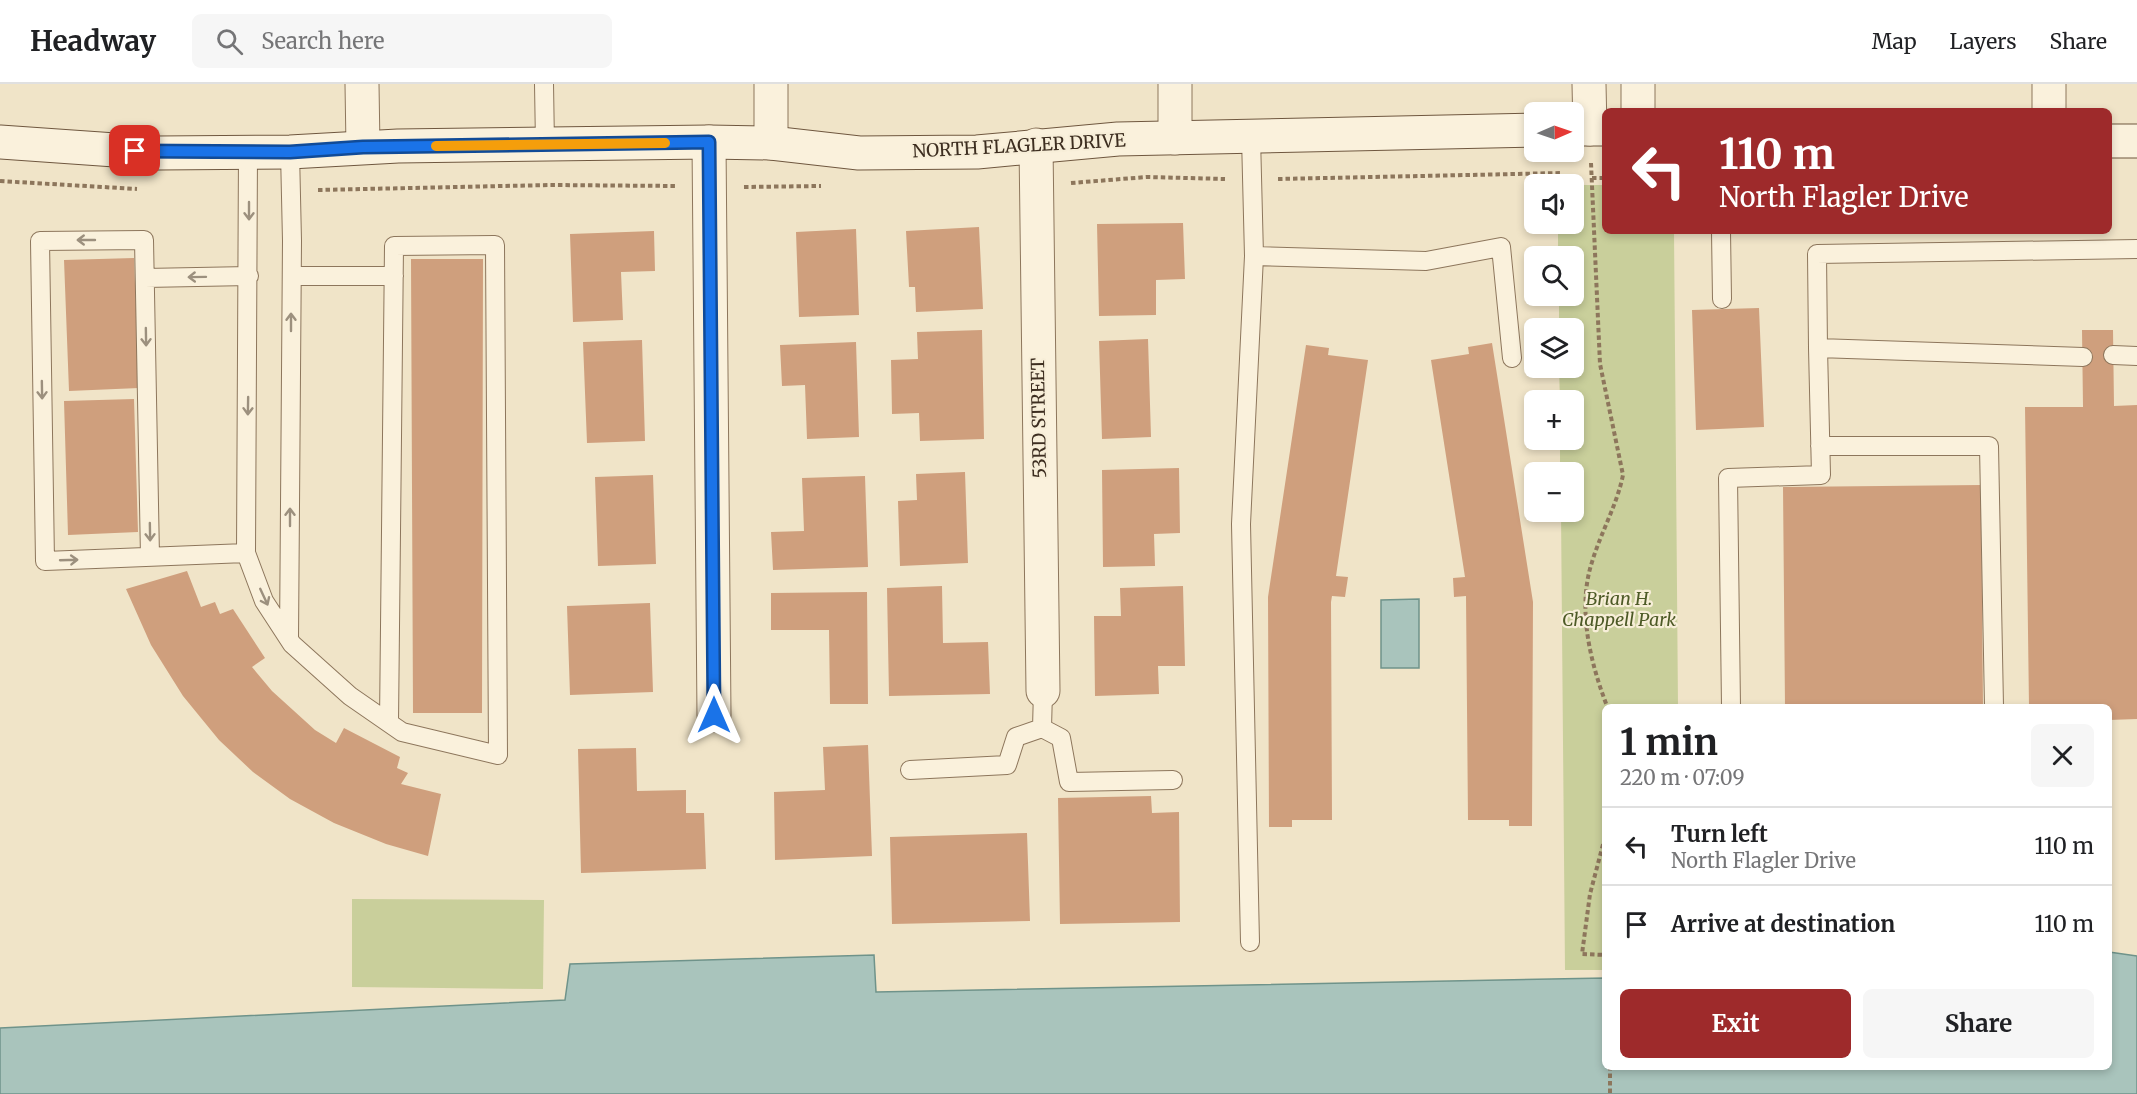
<!DOCTYPE html>
<meta charset="utf-8">
<style>
:root{--surface:#fff;--page:#f6f6f6;--text:#202124;--muted:#757577;--line:#e0e0e0;--accent:#9e2a2b}
body{margin:0;font-family:Merriweather,serif;background:var(--page);color:var(--text);height:100vh;display:flex;flex-direction:column;font-size:22px;white-space:nowrap}
*{box-sizing:border-box;margin:0}
p{font-size:20px;color:var(--muted)}
.icon{flex:none;width:33px;height:33px;fill:none;stroke:currentColor;stroke-width:2;stroke-linecap:round;stroke-linejoin:round}
.map{position:relative;flex:1;overflow:hidden}
.drawer{position:absolute;left:1602px;top:620px;width:510px;height:366px;display:flex;flex-direction:column;background:var(--surface);border-radius:9px;box-shadow:0 3px 9px #0003}
.drawer>*{flex:none}
.top-card{position:absolute;left:1602px;top:24px;width:510px;height:126px;border-radius:9px;box-shadow:0 3px 9px #0003;background:#9e2a2b;color:#fff;overflow:hidden}
.needle{width:39px;rotate:88deg}
.controls{position:absolute;left:1524px;top:18px;display:grid;gap:12px}
.controls a{display:grid;place-items:center;width:60px;height:60px;border-radius:9px;background:var(--surface);box-shadow:0 3px 9px #0003;font-size:30px}
.pin{position:absolute;display:grid;place-items:center;width:51px;height:51px;color:#fff;margin:-26px;border-radius:12px;box-shadow:0 3px 9px #0006}
.me{position:absolute;width:66px;margin:-33px;rotate:0deg;stroke-linejoin:round;filter:drop-shadow(0 0 4px #0008)}
.turn{display:flex;align-items:center;gap:21px;height:126px;padding:0 18px;font-size:27px}
.turn .icon{width:78px;height:78px;stroke-width:2.5}
.turn b{display:block;font-size:42px;line-height:51px}
.round{display:grid;place-items:center;flex:none;width:63px;height:63px;border-radius:9px;background:var(--page)}
.headline{display:flex;align-items:center;justify-content:space-between;height:102px;padding:0 18px}
h1{font-size:36px;font-weight:700;line-height:45px}
.primary-button{display:flex;gap:12px;margin-top:auto;padding:12px 18px}
.primary-button a{flex:1;height:69px;border-radius:9px;background:var(--accent);color:#fff;font-size:24px;font-weight:700;line-height:69px;text-align:center}
.primary-button a+a{background:var(--page);color:var(--text)}
ul{padding:0;list-style:none}
li{display:flex;align-items:center;gap:18px;height:78px;padding:0 18px;border-top:2px solid var(--line)}
li div{flex:1}
li b{display:block;font-size:22px}
li em{font-style:normal}
header{display:flex;align-items:center;gap:36px;box-sizing:border-box;height:84px;padding:0 30px;background:var(--surface);border-bottom:2px solid var(--line)}
header strong{font-size:28px}
nav{display:flex;gap:33px;margin-inline-start:auto;font-size:21px}
.search{width:420px;height:54px;background:var(--page);display:flex;align-items:center;gap:15px;box-sizing:border-box;padding:0 21px;border-radius:9px;color:var(--muted);font-size:22px}
.map>svg:first-child{display:block}
.green{fill:#c9cf9b}
.water{fill:#a9c4bc;stroke:#6f938a;stroke-width:1.5}
.building{fill:#cf9f7d}
.lines{fill:none;stroke-linecap:round;stroke-linejoin:round}
.lane-casing{stroke:#8d765c;stroke-width:20}
.street-casing{stroke:#8d765c;stroke-width:35}
.secondary-casing{stroke:#6f573f;stroke-width:35}
.path{stroke:#8d765c;stroke-width:4;stroke-dasharray:4.5 3;stroke-linecap:butt}
.lane{stroke:#faf1dc;stroke-width:18}
.street{stroke:#faf1dc;stroke-width:33}
.secondary{stroke:#faf1dc;stroke-width:33}
.oneway{stroke:#9c907e}
.route-casing{stroke:#114b97;stroke-width:15}
.route{stroke:#1a73e8;stroke-width:10}
.slow{stroke:#f59e0b;stroke-width:10}
.labels{text-anchor:middle;stroke-width:4.5;stroke-linejoin:round;paint-order:stroke}
.street-label{font-size:18px;fill:#3d2e20;stroke:#f7eed8}
.park-label{font-size:18px;font-style:italic;fill:#4d5a26;stroke:#f7eed8}
</style>
<header>
<strong>Headway</strong>
<div class="search"><svg class="icon" aria-label="search" viewBox="0 0 24 24"><circle cx="10" cy="10" r="6"/><path d="M15 15l6 6"/></svg>Search here</div>
<nav><a>Map</a><a>Layers</a><a>Share</a></nav>
</header>
<div class="map">
<svg width="2137" height="1010" viewBox="0 0 2137 1010">
<rect width="100%" height="100%" fill="#f0e4c8"/>
<path class="green" d="M1574,101H1605V147H1674L1678,622H1605V886H1565L1561,428H1574V388H1560V356H1574V316H1560L1559,284H1574V244H1559V212H1574V172H1558V140H1574Z
M352,815L544,816L543,905L352,903Z"/>
<path class="water" d="M1419,515V584H1381V516Z
M2109,868L2137,872V1010H0V944L565,916L570,880L874,871L876,908L1605,894V982H2109Z"/>
<path class="building" d="M1183,139L1185,195L1156,196V231L1099,232L1097,140Z
M979,143L983,225L916,228L915,203H909L906,147Z
M856,145L859,231L799,233L796,148Z
M654,147L655,187L621,188L623,236L573,238L570,150Z
M134,174L139,304L69,307L64,176Z
M411,175H483L482,629H413Z
M1759,224L1764,343L1696,346L1692,226Z
M982,246L984,355L920,357L919,329L892,330L891,276L918,275L917,248Z
M2082,246H2113L2114,322L2137,321V635L2109,636V622H2029L2025,323H2083Z
M1148,255L1151,353L1102,355L1099,257Z
M642,256L645,357L587,359L583,258Z
M856,258L859,353L807,355L805,301L782,302L780,261Z
M1492,259L1533,518L1532,742H1509V736H1468L1466,512L1454,513L1453,494L1465,493L1431,276L1469,270L1468,263Z
M1306,261L1329,264L1328,271L1368,276L1336,492L1348,493L1345,513L1332,512L1331,518L1332,736H1292V743H1269L1268,513Z
M134,315L138,448L68,451L64,317Z
M1179,384L1180,449L1154,450L1155,482L1103,483L1102,386Z
M965,388L968,479L900,482L898,417L917,416L916,390Z
M653,391L656,480L598,482L595,393Z
M865,392L868,483L773,486L771,448L804,447L802,394Z
M1981,401L1983,622H1785L1783,403Z
M187,487L201,523L215,518L220,530L233,525L265,574L252,583L272,607L315,646L336,659L344,644L400,673L397,684L408,689L401,700L441,710L428,772L386,760L334,739L290,715L253,688L219,656L183,612L151,561L126,505Z
M942,502L943,559L988,558L990,610L889,612L887,504Z
M1183,502L1185,582H1158L1159,610L1095,612L1094,532H1121L1120,504Z
M867,508L868,620H830L829,546H771V509Z
M650,519L653,608L570,611L567,522Z
M868,661L872,772L775,776L774,708L825,706L823,663Z
M636,664L637,707L686,706V729H704L706,785L581,789L578,665Z
M1151,712L1152,729L1179,728L1180,838L1060,840L1058,714Z
M1027,749L1030,837L892,840L890,753Z"/>
<g class="lines">
<g class="lane-casing">
<path id="lane" d="M544,0L545,60
M1251,53L1254,172L1426,177L1501,163L1512,274
M248,68L246,469L264,517L292,560L350,612L402,648L498,671L495,161L394,162L389,638
M1721,147L1722,215
M292,192H394
M145,194L249,192
M2113,271L2137,272
M2083,273L1818,264L1817,170L2137,165
M1820,362H1989L1994,622
M150,473L144,156L40,157L45,477L246,469
M289,554L292,157L290,68
M1043,607L1042,644L1061,654L1069,698L1173,696
M1731,622L1728,394L1821,391L1818,264
M910,686L1007,681L1016,653L1042,644
M1250,858L1241,440L1254,172"/>
</g>
<g class="street-casing">
<path id="street" d="M362,0L363,63
M1175,0V54
M1589,0L1590,45
M2049,0V27
M1638,27V0
M709,58L714,631
M771,59V0
M1036,61L1043,607"/>
</g>
<g class="secondary-casing">
<path id="secondary" d="M1574,45H1605
M2109,57H2137
M0,58L158,69L290,68L398,62L709,58L771,59L859,69L977,68L1118,55L1534,46"/>
</g>
<path class="path" d="M1591,79L1600,280L1623,391C1617,421 1601,448 1592,478C1577,524 1590,578 1607,622
M1592,94H1605
M1278,95L1562,89
M0,97L137,105
M1071,99L1147,93L1225,95
M744,103L821,102
M318,106L550,101L677,102
M1605,753L1590,810L1582,870L1605,871
M1610,982V1010"/>
<use href="#lane" class="lane"/>
<use href="#street" class="street"/>
<use href="#secondary" class="secondary"/>
</g>
<defs><path id="oneway-shaft" d="M-6 0H5M1.5-3L5.5 0L1.5 3" fill="none" stroke-width="1.6" stroke-linecap="round" stroke-linejoin="round" transform="scale(1.5)"/></defs>
<g class="oneway">
<use href="#oneway-shaft" transform="translate(249 127) rotate(90)"/>
<use href="#oneway-shaft" transform="translate(86 156) rotate(180)"/>
<use href="#oneway-shaft" transform="translate(197 193) rotate(179)"/>
<use href="#oneway-shaft" transform="translate(291 238) rotate(-90)"/>
<use href="#oneway-shaft" transform="translate(146 253) rotate(89)"/>
<use href="#oneway-shaft" transform="translate(42 306) rotate(89)"/>
<use href="#oneway-shaft" transform="translate(248 322) rotate(91)"/>
<use href="#oneway-shaft" transform="translate(290 433) rotate(-90)"/>
<use href="#oneway-shaft" transform="translate(150 448) rotate(89)"/>
<use href="#oneway-shaft" transform="translate(69 476) rotate(-2)"/>
<use href="#oneway-shaft" transform="translate(264 513) rotate(65)"/>
</g>
<g class="lines">
<g class="route-casing">
<path id="route" d="M135,67L290,68L363,63L709,58L714,631"/>
</g>
<use href="#route" class="route"/>
<path class="slow" d="M436,62L665,59"/>
</g>
<g class="labels">
<g class="street-label">
<text transform="translate(1019 62) rotate(-3)" y="6">NORTH FLAGLER DRIVE</text>
<text transform="translate(1039 334) rotate(-91)" y="6">53RD STREET</text>
</g>
<g class="park-label">
<text x="1619" y="521">Brian H.<tspan x="1619" dy="21">Chappell Park</tspan></text>
</g>
</g>
</svg>
<div class="controls">
<a><svg class="needle" viewBox="-14 -14 28 28"><path d="M0-13l5 13h-10z" fill="#e53935"/><path d="M0 13l5-13h-10z" fill="#757577"/></svg></a>
<a><svg class="icon" aria-label="sound" viewBox="0 0 24 24"><path d="M4 9h4l5-4v14l-5-4H4zM17 9q2 3 0 6"/></svg></a>
<a><svg class="icon" aria-label="search" viewBox="0 0 24 24"><circle cx="10" cy="10" r="6"/><path d="M15 15l6 6"/></svg></a>
<a><svg class="icon" aria-label="layers" viewBox="0 0 24 24"><path d="M12 4l9 5-9 5-9-5zM3 14l9 5 9-5"/></svg></a>
<a>+</a>
<a>−</a>
</div>
<div class="pin" style="left:135px;top:67px;background:#d93025"><svg class="icon" aria-label="arrive" viewBox="0 0 24 24"><path d="M6 21V4h12l-3 4 3 4H6"/></svg></div>
<svg class="me" style="left:714px;top:631px" viewBox="-20 -20 40 40"><path d="M0-17L14 15 0 8-14 15z" fill="#1a73e8" stroke="#fff" stroke-width="4"/></svg>
<div class="top-card">
<div class="turn"><svg class="icon" aria-label="left" viewBox="0 0 24 24"><path d="M17 20v-9H6M10 6l-5 5 5 5"/></svg><div><b>110 m</b>North Flagler Drive</div></div>
</div>
<section class="drawer">
<div class="headline"><div><h1>1 min</h1><p>220 m · 07:09</p></div><a class="round"><svg class="icon" aria-label="close" viewBox="0 0 24 24"><path d="M6 6l12 12M18 6L6 18"/></svg></a></div>
<ul>
<li><svg class="icon" aria-label="left" viewBox="0 0 24 24"><path d="M17 20v-9H6M10 6l-5 5 5 5"/></svg><div><b>Turn left</b><p>North Flagler Drive</p></div><em>110 m</em></li>
<li><svg class="icon" aria-label="arrive" viewBox="0 0 24 24"><path d="M6 21V4h12l-3 4 3 4H6"/></svg><div><b>Arrive at destination</b></div><em>110 m</em></li>
</ul>
<div class="primary-button"><a>Exit</a><a>Share</a></div>
</section>
</div>
